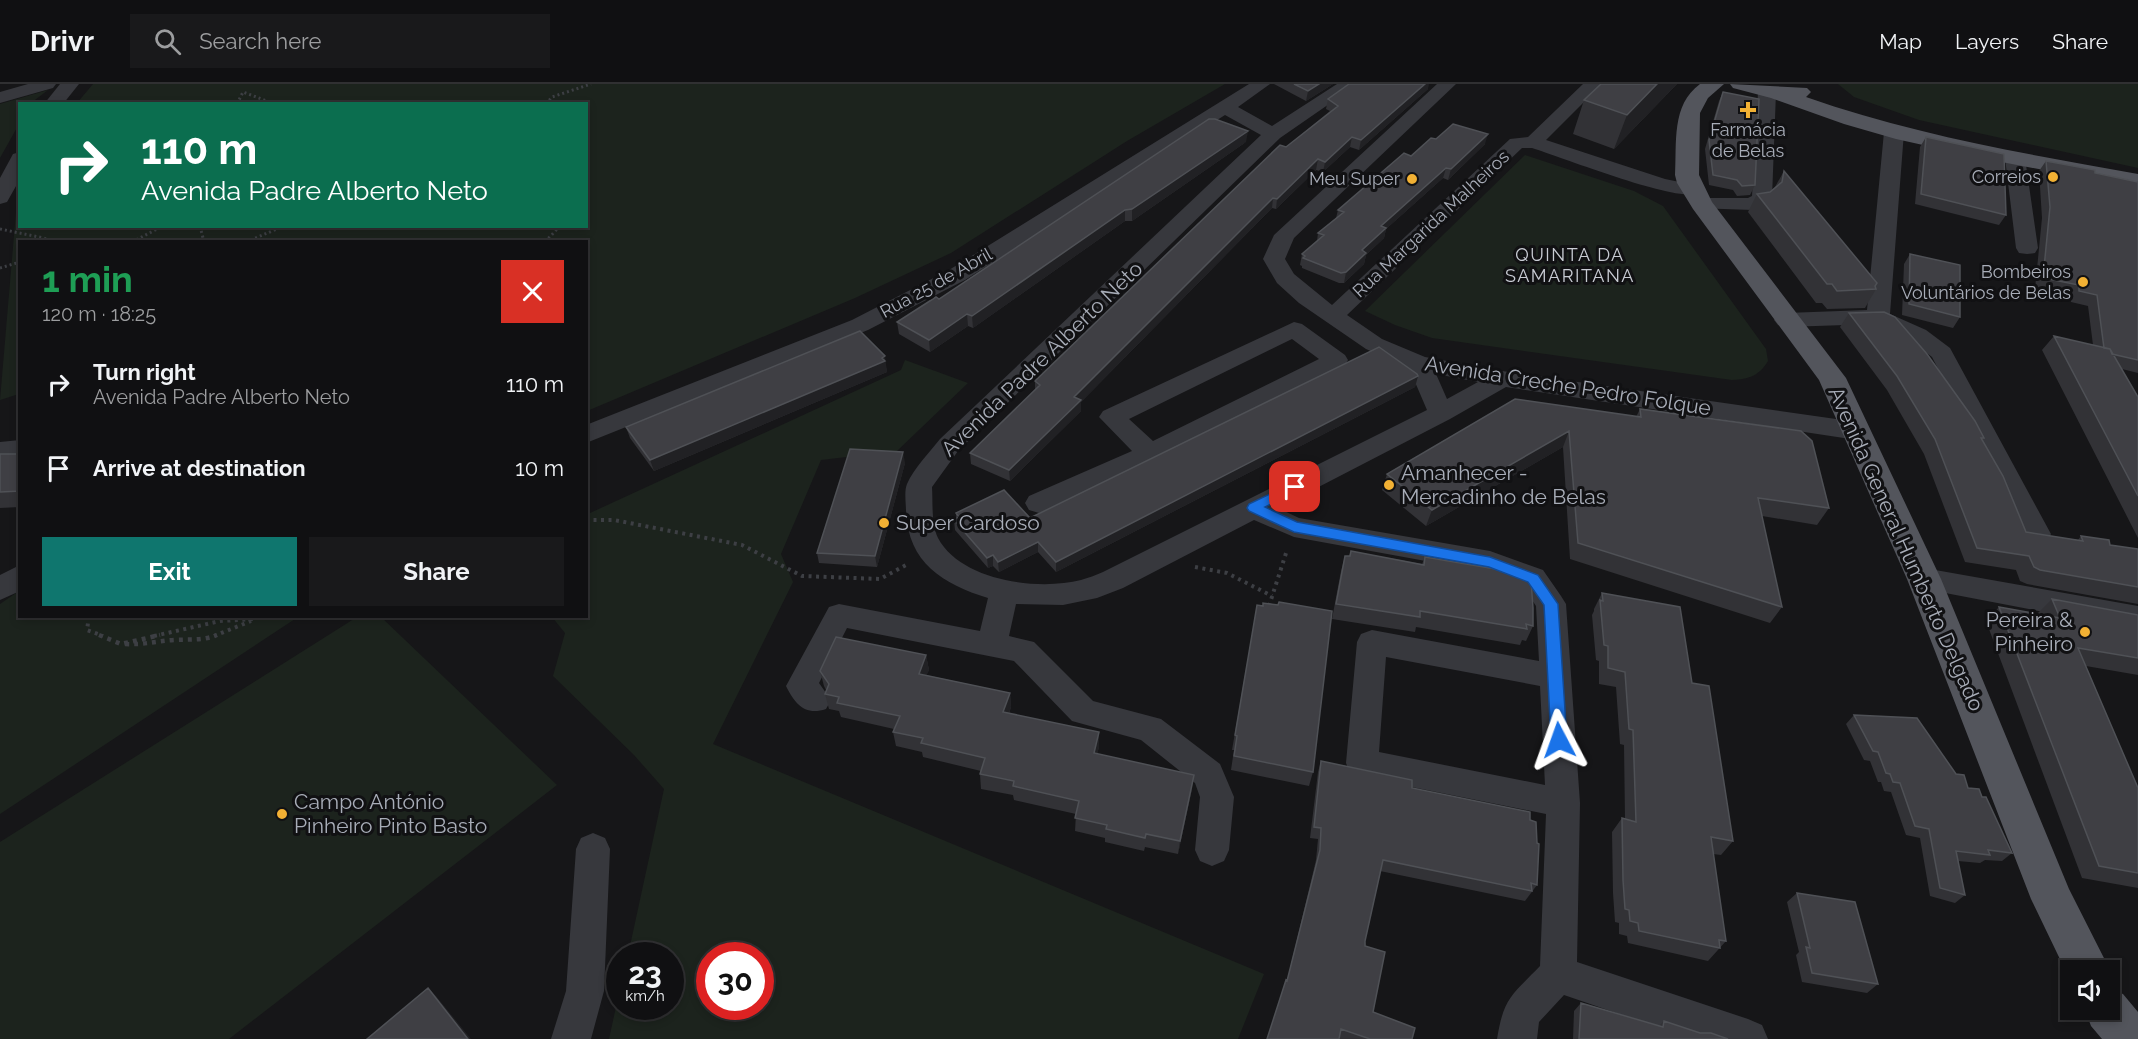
<!DOCTYPE html>
<meta charset="utf-8">
<style>
:root{--surface:#101012;--page:#19191b;--text:#f1f3f6;--muted:#9c9d9f;--line:#303032;--accent:#0f766e}
body{margin:0;font-family:Raleway,sans-serif;background:var(--page);color:var(--text);height:100vh;display:flex;flex-direction:column;font-size:22px;white-space:nowrap}
*{box-sizing:border-box;margin:0}
p{font-size:20px;color:var(--muted)}
.icon{flex:none;width:33px;height:33px;fill:none;stroke:currentColor;stroke-width:2;stroke-linecap:round;stroke-linejoin:round}
.map{position:relative;flex:1;overflow:hidden}
.drawer{position:absolute;left:18px;top:156px;width:570px;height:378px;display:flex;flex-direction:column;background:var(--surface);border-radius:0px;box-shadow:0 3px 9px #0003,0 0 0 2px var(--line)}
.drawer>*{flex:none}
.hud{position:absolute;left:18px;top:18px;width:570px;height:126px;border-radius:0px;box-shadow:0 3px 9px #0003,0 0 0 2px var(--line);background:#0b6e4f;color:#fff;overflow:hidden}
.controls{position:absolute;left:2060px;top:876px;display:grid;gap:12px}
.controls a{display:grid;place-items:center;width:60px;height:60px;border-radius:0px;background:var(--surface);box-shadow:0 3px 9px #0003,0 0 0 2px var(--line);font-size:30px}
.speed{position:absolute;left:606px;top:858px;display:flex;gap:12px;font-size:30px;font-weight:700;text-align:center}
.speed>*{display:grid;place-content:center;width:78px;height:78px;border-radius:50%;background:var(--surface);box-shadow:0 3px 9px #0003,0 0 0 2px var(--line);line-height:1}
.speed small{font-size:15px;font-weight:400}
.speed .limit{border:9px solid #d22;background:#fff;color:#111}
.pin{position:absolute;display:grid;place-items:center;width:51px;height:51px;color:#fff;margin:-26px;border-radius:12px;box-shadow:0 3px 9px #0006}
.me{position:absolute;width:66px;margin:-33px;rotate:356deg;stroke-linejoin:round;filter:drop-shadow(0 0 4px #0008)}
.turn{display:flex;align-items:center;gap:21px;height:126px;padding:0 24px;font-size:27px}
.turn .icon{width:78px;height:78px;stroke-width:2.5}
.turn b{display:block;font-size:42px;line-height:51px}
.round{display:grid;place-items:center;flex:none;width:63px;height:63px;border-radius:0px;background:var(--page)}
.overview{display:flex;align-items:center;justify-content:space-between;height:102px;padding:0 24px}
h1{font-size:36px;font-weight:700;line-height:45px;color:#1e9e55}
.cta{display:flex;gap:12px;margin-top:auto;padding:12px 24px}
.cta a{flex:1;height:69px;border-radius:0px;background:var(--accent);color:#fff;font-size:24px;font-weight:700;line-height:69px;text-align:center}
.cta a+a{background:var(--page);color:var(--text)}
ul{padding:0;list-style:none}
li{display:flex;align-items:center;gap:18px;height:84px;padding:0 24px}
li div{flex:1}
li b{display:block;font-size:22px}
li em{font-style:normal}
header{display:flex;align-items:center;gap:36px;box-sizing:border-box;height:84px;padding:0 30px;background:var(--surface);border-bottom:2px solid var(--line)}
header strong{font-size:28px}
nav{display:flex;gap:33px;margin-inline-start:auto;font-size:21px}
.search{width:420px;height:54px;background:var(--page);display:flex;align-items:center;gap:15px;box-sizing:border-box;padding:0 21px;border-radius:0px;color:var(--muted);font-size:22px}
.map>svg:first-child{display:block}
.green{fill:#1c231d;fill-rule:evenodd}
.lines{fill:none;stroke-linecap:round;stroke-linejoin:round}
.path-far2{stroke:#3d3f44;stroke-width:3;stroke-dasharray:2 3;stroke-linecap:butt}
.path-far1{stroke:#3d3f44;stroke-width:4;stroke-dasharray:3 4.5;stroke-linecap:butt}
.path{stroke:#3d3f44;stroke-width:4.5;stroke-dasharray:4 5;stroke-linecap:butt}
.minor{fill:#37383d;fill-rule:evenodd}
.major{fill:#53555c;fill-rule:evenodd}
.wall{fill:#323236}
.shaded-wall{fill:#212124}
.building{fill:#3f3f44;stroke:#4f5156;stroke-width:1.5}
.route{fill:#1a73e8;stroke:#114b97;stroke-width:1.5}
.poi-dot{fill:#f2b134;stroke:#111113;stroke-width:2}
.labels{text-anchor:middle;stroke-width:6;stroke-linejoin:round;paint-order:stroke}
.far-poi-label{font-size:18px;fill:#a8adb8;stroke:#111113;text-anchor:end}
.far-street-label{font-size:18px;fill:#a8adb8;stroke:#111113}
.far-neighbourhood-label{font-size:18px;letter-spacing:1.5px;fill:#c9ccd4;stroke:#111113}
.street-label{font-size:21px;fill:#a8adb8;stroke:#111113}
.poi-label{font-size:21px;fill:#a8adb8;stroke:#111113;text-anchor:start}
</style>
<header>
<strong>Drivr</strong>
<div class="search"><svg class="icon" aria-label="search" viewBox="0 0 24 24"><circle cx="10" cy="10" r="6"/><path d="M15 15l6 6"/></svg>Search here</div>
<nav><a>Map</a><a>Layers</a><a>Share</a></nav>
</header>
<div class="map">
<svg width="2138" height="955" viewBox="0 0 2138 955">
<rect width="100%" height="100%" fill="#161618"/>
<path class="green" d="M93,0H1225L1127,57L951,169L855,214L587,327L586,158H20L19,310L0,316L16,128L19,120L20,142H586V20L77,19Z
M1838,0H2138V84L1919,36L1854,13Z
M48,6L31,19L20,20L19,40L0,74V20Z
M1525,71L1634,107L1663,122L1766,265L1768,277C1759,292 1749,295 1732,296L1432,254L1395,241L1365,227Z
M905,276L968,299L897,367L821,376L781,470L793,498L713,660L1264,890L1238,955H609L619,909L620,922H670V872L628,871L664,705L634,671L553,592L565,549L552,533L586,532L587,426L590,429L901,286ZM710,872H760V922H710Z
M19,507L20,532L298,533L0,730V520Z
M357,533H381L557,701L229,955H0V758Z"/>
<g class="lines">
<path class="path-far2" d="M237,20L243,8L275,20
M546,20L552,13L591,0
M200,142L204,158
M0,145L44,154L51,158
M132,158L163,142
M246,158L284,142
M545,158L560,142
M0,184L20,178"/>
<path class="path-far1" d="M586,436H614L742,461L802,492L880,495L908,480
M1195,483L1227,489L1272,512
M1269,522L1287,466
M89,532L87,546L103,552
M154,552L220,537L254,535L258,532
M214,552L251,537"/>
<path class="path" d="M99,551L121,560L160,551
M125,560C144,561 156,557 174,556C190,555 202,557 217,551"/>
<path class="minor" d="M28,0H56L53,4L0,19V8Z
M60,0H79L63,20H44Z
M1249,0H1270L1238,23L1272,42L1337,0H1358L1280,54L958,367L932,403C933,418 931,440 938,454C961,497 1038,507 1081,496C1088,494 1096,491 1103,488L1427,326L1409,284L1366,265L1299,219L1277,199L1263,175L1274,151L1437,0H1456L1294,154L1285,175L1294,190L1332,221L1510,55L1528,53L1583,0H1602L1546,56L1665,95L1699,102L1702,106L1699,110C1672,117 1564,74 1532,64H1522L1347,231L1382,255L1425,273L1502,287L1857,338L1866,341L1870,347L1866,353L1857,356L1506,303L1450,335L1278,424L1299,434L1490,467L1543,486L1561,512L1566,520L1580,719L1577,878L1748,935L1762,941L1768,955H1692L1564,911L1539,938L1537,955H1497C1504,913 1511,912 1540,882L1546,730L1362,693L1350,689L1346,679L1357,558L1361,550L1372,546L1539,577L1536,522L1523,502L1486,488L1294,453L1254,436L1123,504L1097,514L1063,521L1016,520L1009,552L1034,558L1093,617L1161,635L1220,680L1234,713L1229,766L1224,777L1212,782L1200,777L1195,766L1200,713L1195,699L1141,656L1072,637L1014,577L847,544L819,599L831,616L826,625C805,632 795,620 786,602L829,523L839,520L980,547L988,514C943,500 908,479 906,427C906,419 904,407 907,400C914,384 929,369 940,355L1261,51L1225,31L965,196L868,246L586,359V341L852,236L949,186ZM1436,290L1478,298L1447,315ZM1386,573L1540,602L1545,701L1379,668Z
M1767,3L1773,4L1776,8L1772,114L1760,124L1753,126L1694,124L1691,120L1694,116L1701,114H1748L1752,112L1758,8L1761,4Z
M1894,42L1901,44L1904,48L1890,230L1926,246L1950,264L2051,450L2047,457L2037,460L2027,457L1932,273L1910,256L1875,240L1786,243L1778,241L1774,236L1778,231L1786,229L1867,226L1884,48L1887,44Z
M20,68V95L7,118L0,120V94L13,70Z
M2015,68L2022,70L2025,74L2038,164L2035,169L2027,170L2019,169L2016,164L2005,74L2008,70Z
M1294,238L1302,240L1345,271L1348,276L1345,281L1159,375L1049,426L1039,429L1029,426L1025,419L1029,412L1132,367L1099,333L1103,327ZM1292,255L1319,275L1153,357L1129,335Z
M20,356V374L0,376V358Z
M20,481V507L0,516V491Z
M1924,484L2138,522V546L1914,503L1910,495L1914,487Z
M593,749L605,754L610,765L604,907L591,955H551L566,907L576,765L581,754Z"/>
<path class="major" d="M1700,0H1724L1708,14L1700,29L1699,91L1712,118L1846,294L1941,495L2069,805L2110,886L2109,888L2070,886V896L2031,815L1907,495L1819,296L1693,125L1677,99L1675,91C1677,59 1671,21 1700,0Z
M1730,0L1807,4L1811,8L1806,13C1914,51 2026,70 2138,90V104L1986,75L1896,55L1844,40L1771,14L1733,4Z
M2109,905L2123,910L2138,928V955H2102L2091,942L2085,926H2109Z"/>
</g>
<path class="wall" d="M1274,0H1333L1306,17Z
M1677,0L1614,65L1573,50L1584,16Z
M1428,5L1359,66L1350,63L1323,88L1316,86L1276,125L1272,124L1081,318V327L1010,397L971,380L970,369L1035,306V297L1286,63L1330,27L1326,25L1328,15Z
M1723,8L1755,101L1750,111L1737,112L1733,106L1709,101L1705,65L1719,17Z
M1926,53L2006,131L1999,141L1915,120L1920,63Z
M1436,55L1485,60L1448,96L1443,94L1386,145L1384,154L1366,171L1364,180L1344,199H1339L1302,184V182L1300,181L1302,170L1317,157L1318,149L1336,134L1338,126L1411,72Z
M1246,58L1132,137H1125L973,244L968,242L930,268L899,250L897,238L939,215Z
M2046,77L2095,89L2138,98V289L2122,285L2138,313V454L2042,266L2054,252L2093,261L2088,222L2071,218L2070,212L2035,205L2042,134L2039,87Z
M1784,87L1875,202L1876,205L1865,224L1827,225L1822,219H1816L1748,128L1757,110L1770,108L1775,103Z
M1910,170L1960,233L1953,244L1902,231L1904,180Z
M1849,229L1984,354L1982,356L2026,448L2078,456L2081,452L2110,461L2138,465V520L2027,500L2020,497L2016,486L1965,478L1924,370L1887,306L1840,243Z
M886,283L887,288L654,387L630,354L626,343Z
M1418,292L1415,303L1056,488L1038,468L999,488L993,482L988,484L955,446L954,436L956,435V429L1030,434Z
M1515,315L1636,333L1640,325L1829,424L1817,441L1762,432L1782,523L1770,539L1570,475L1563,363L1426,442L1382,406L1387,390Z
M0,370H20V423L0,424Z
M905,379L877,483L819,479L817,469Z
M1351,467L1422,480L1425,473L1525,496L1533,542L1526,557L1522,556L1520,561L1416,543L1415,548L1332,535L1341,487L1345,472H1349Z
M1602,509L1692,599L1733,757L1721,771L1713,770L1726,857L1708,877L1628,859L1627,852L1619,850V839L1615,838L1613,809L1612,748L1622,734L1625,735L1624,661L1620,660L1616,603L1599,600V577L1596,576L1592,531L1594,527V525Z
M2052,515L2138,531V591L2086,582L2138,704V804L2082,794L1986,537L1999,523L2039,530L2038,529Z
M1257,521L1313,688L1309,702L1231,686L1234,666H1232Z
M926,571L929,586L926,591L1010,609L1011,623L1009,630L1099,663L1097,670L1192,705L1178,770L1145,763L1144,767L1105,758V754L1075,747L1076,730L1014,716L1013,711L981,705L980,690L981,687L923,673L922,668L896,662L893,648L894,645L841,633L839,627L829,625L825,610L826,606L824,602L820,587Z
M1854,631L1956,690L1968,704L1982,713L2012,769L2002,777L1985,776L1980,779L1958,777L1965,811L1955,819L1930,812L1920,754L1906,751L1891,708L1884,707L1881,698H1878L1870,677L1864,676L1846,640Z
M1321,677L1412,704L1530,736L1537,801L1525,817L1380,787L1365,857L1373,928L1412,955H1339L1287,897L1316,776L1318,755L1310,754L1318,688Z
M1797,809L1878,900L1867,909L1802,898L1796,871L1799,868L1787,818Z
M1581,919L1659,942L1664,937L1700,949L1728,955H1573L1574,927Z"/>
<path class="shaded-wall" d="M1319,0H1333L1306,17L1308,7Z
M1425,0H1429L1428,5L1359,66L1361,56Z
M1657,0H1677L1614,65L1627,31Z
M1248,47L1246,58L1132,137V125Z
M1488,50L1485,60L1448,96L1451,85Z
M1352,53L1350,63L1323,88L1325,78Z
M1318,75L1316,86L1276,125L1277,115Z
M1446,84L1443,94L1386,145L1384,154L1366,171L1364,180L1344,199L1346,188L1381,142Z
M1273,114L1272,124L1081,318V327L1010,397L1009,386L1074,313Z
M1125,126V137L973,244L972,232Z
M967,230L968,242L930,268L929,256Z
M885,272L887,288L654,387L650,376Z
M1418,292L1415,303L1056,488V478Z
M1569,347L1563,363L1426,442L1432,426Z
M903,368L905,379L877,483L875,472Z
M1038,458V468L999,488L998,478Z
M993,471V482L988,484L987,474Z
M926,571L929,586L921,605L919,590Z
M1010,609L1011,623L1004,643L1003,628Z
M1099,648V663L1094,684V669Z
M1194,691L1192,705L1178,770L1180,757Z
M428,904L436,912L471,955H468Z"/>
<path class="building" d="M1294,0H1319L1308,7Z
M1349,0H1425L1361,56L1352,53L1325,78L1318,75L1277,115L1273,114L1074,313L1081,316L1009,386L970,369L1040,301L1035,297L1280,61L1286,63L1338,22L1328,15Z
M1601,0H1657L1627,31L1584,16Z
M1723,8L1759,15L1755,101L1742,102L1737,96L1713,91L1709,56Z
M1209,35H1215L1248,47L1132,125L1125,126L972,232L967,230L929,256L897,238L936,213L939,215Z
M1453,40L1488,50L1451,85L1446,84L1381,142L1386,144L1362,166L1366,169L1346,188L1341,189L1303,174L1305,172L1302,170L1324,151L1318,149L1344,128L1338,126L1404,69L1411,72L1431,54L1436,55Z
M1926,53L2004,70L2006,131L1921,110Z
M2046,77L2095,86V89L2138,98V276L2112,270L2110,265L2104,264L2097,211L2079,207V201L2043,194L2050,123Z
M1784,87L1877,199L1875,202L1876,205L1837,207L1832,200H1827L1757,110L1770,108L1782,98Z
M1910,170L1960,181V233L1909,220Z
M1884,228L1895,233L1927,270L1975,337L1984,354H1981L2003,392L2026,448L2083,457L2081,452L2109,456L2110,461L2138,465V503L2040,486L2034,483L2029,472L1977,464L1935,355L1897,292L1849,229Z
M860,247L885,272L882,274L885,277L650,376L626,343Z
M2054,252L2110,265L2138,313V412Z
M1379,263L1417,290L1418,292L1056,478L1038,458L998,478L993,471L987,474L954,436L959,433L956,429L1004,406L1030,434Z
M1515,315L1641,333L1640,325L1801,347L1812,357L1829,424L1758,414L1782,523L1578,459L1569,347L1432,426L1387,390Z
M850,365L903,368L875,472L817,469Z
M0,370H20V407L0,408Z
M1351,467L1424,481L1425,473L1525,490V496L1531,497L1533,524V542L1526,540L1527,545L1420,527V533L1336,520L1345,472H1350Z
M1602,509L1680,523L1692,599L1709,602L1733,757L1711,753L1726,857L1719,856L1720,864L1639,847L1638,839L1630,837L1629,826L1625,825L1623,796L1622,734L1636,738L1633,646L1629,645L1625,588L1608,584V562L1604,561L1600,516L1603,517Z
M2052,515L2138,531V574L2078,564L2138,704V789L2099,782L1999,523L2060,534Z
M1279,518L1332,527L1313,688L1234,672L1237,652L1235,651L1257,521L1263,522V519L1278,521Z
M836,553L926,571L919,590L1010,609L1003,628L1099,648L1094,669L1194,691L1180,757L1146,750L1145,754L1106,745L1107,741L1075,734L1079,717L1013,702L1014,697L980,690L985,674L921,659L923,654L893,648L900,632L837,619L839,613L825,610L829,600L820,587Z
M1854,631L1917,634L1956,690L1964,691L1968,704L1979,705L1982,713H1986L2012,769L1988,766L1990,771L1956,767L1965,811L1940,804L1929,745L1915,742L1900,699L1893,698L1890,690L1886,689L1878,668L1873,667Z
M1321,677L1412,696V704L1530,728V736L1536,738L1537,759L1539,760L1537,801L1531,799L1532,807L1383,776L1365,857V862L1385,868L1373,928L1415,944L1412,955H1370L1341,945L1339,955H1267L1286,896L1287,897L1320,766L1321,744L1314,743Z
M1797,809L1855,818L1878,900L1812,889L1806,863L1810,864Z
M428,904L468,955H367Z
M1581,919L1663,943L1664,937L1700,949H1711L1728,955H1579Z"/>
<path class="route" d="M1295,398L1301,403L1299,406L1265,423L1297,438L1490,473L1538,491L1558,520L1567,656L1565,660L1559,662L1554,660L1551,656L1544,521L1528,498L1489,483L1294,448L1249,427L1247,424L1249,420Z"/>
<g class="poi-dot">
<path d="M1745 17h6v6h6v6h-6v6h-6v-6h-6v-6h6z"/>
<circle cx="2053" cy="93" r="6"/>
<circle cx="1412" cy="95" r="6"/>
<circle cx="2083" cy="198" r="6"/>
<circle cx="1389" cy="401" r="6"/>
<circle cx="884" cy="439" r="6"/>
<circle cx="2085" cy="548" r="6"/>
<circle cx="282" cy="730" r="6"/>
</g>
<g class="labels">
<g class="far-poi-label">
<text x="1748" y="52" text-anchor="middle">Farmácia<tspan x="1748" dy="21">de Belas</tspan></text>
<text x="2041" y="99">Correios</text>
<text x="1400" y="101">Meu Super</text>
<text x="2071" y="194">Bombeiros<tspan x="2071" dy="21">Voluntários de Belas</tspan></text>
</g>
<g class="far-street-label">
<text transform="translate(1431 140) rotate(-43)" y="6">Rua Margarida Malheiros</text>
<text transform="translate(936 199) rotate(-29)" y="6">Rua 25 de Abril</text>
</g>
<g class="far-neighbourhood-label">
<text x="1570" y="177">QUINTA DA<tspan x="1570" dy="21">SAMARITANA</tspan></text>
</g>
<g class="street-label">
<text transform="translate(1042 275) rotate(-44)" y="7">Avenida Padre Alberto Neto</text>
<text transform="translate(1568 302) rotate(9)" y="7">Avenida Creche Pedro Folque</text>
<text transform="translate(1906 465) rotate(66)" y="7">Avenida General Humberto Delgado</text>
</g>
<g class="poi-label">
<text x="1401" y="396">Amanhecer -<tspan x="1401" dy="24">Mercadinho de Belas</tspan></text>
<text x="896" y="446">Super Cardoso</text>
<text x="2073" y="543" text-anchor="end">Pereira &amp;<tspan x="2073" dy="24">Pinheiro</tspan></text>
<text x="294" y="725">Campo António<tspan x="294" dy="24">Pinheiro Pinto Basto</tspan></text>
</g>
</g>
</svg>
<div class="controls">
<a><svg class="icon" aria-label="sound" viewBox="0 0 24 24"><path d="M4 9h4l5-4v14l-5-4H4zM17 9q2 3 0 6"/></svg></a>
</div>
<div class="speed"><div>23<small>km/h</small></div><div class="limit">30</div></div>
<div class="pin" style="left:1295px;top:403px;background:#d93025"><svg class="icon" aria-label="arrive" viewBox="0 0 24 24"><path d="M6 21V4h12l-3 4 3 4H6"/></svg></div>
<svg class="me" style="left:1559px;top:656px" viewBox="-20 -20 40 40"><path d="M0-17L14 15 0 8-14 15z" fill="#1a73e8" stroke="#fff" stroke-width="4"/></svg>
<div class="hud">
<div class="turn"><svg class="icon" aria-label="right" viewBox="0 0 24 24"><path d="M7 20v-9h11M14 6l5 5-5 5"/></svg><div><b>110 m</b>Avenida Padre Alberto Neto</div></div>
</div>
<section class="drawer">
<div class="overview"><div><h1>1 min</h1><p>120 m · 18:25</p></div><a class="round" style="background:#d93025;color:#fff"><svg class="icon" aria-label="close" viewBox="0 0 24 24"><path d="M6 6l12 12M18 6L6 18"/></svg></a></div>
<ul>
<li><svg class="icon" aria-label="right" viewBox="0 0 24 24"><path d="M7 20v-9h11M14 6l5 5-5 5"/></svg><div><b>Turn right</b><p>Avenida Padre Alberto Neto</p></div><em>110 m</em></li>
<li><svg class="icon" aria-label="arrive" viewBox="0 0 24 24"><path d="M6 21V4h12l-3 4 3 4H6"/></svg><div><b>Arrive at destination</b></div><em>10 m</em></li>
</ul>
<div class="cta"><a>Exit</a><a>Share</a></div>
</section>
</div>
